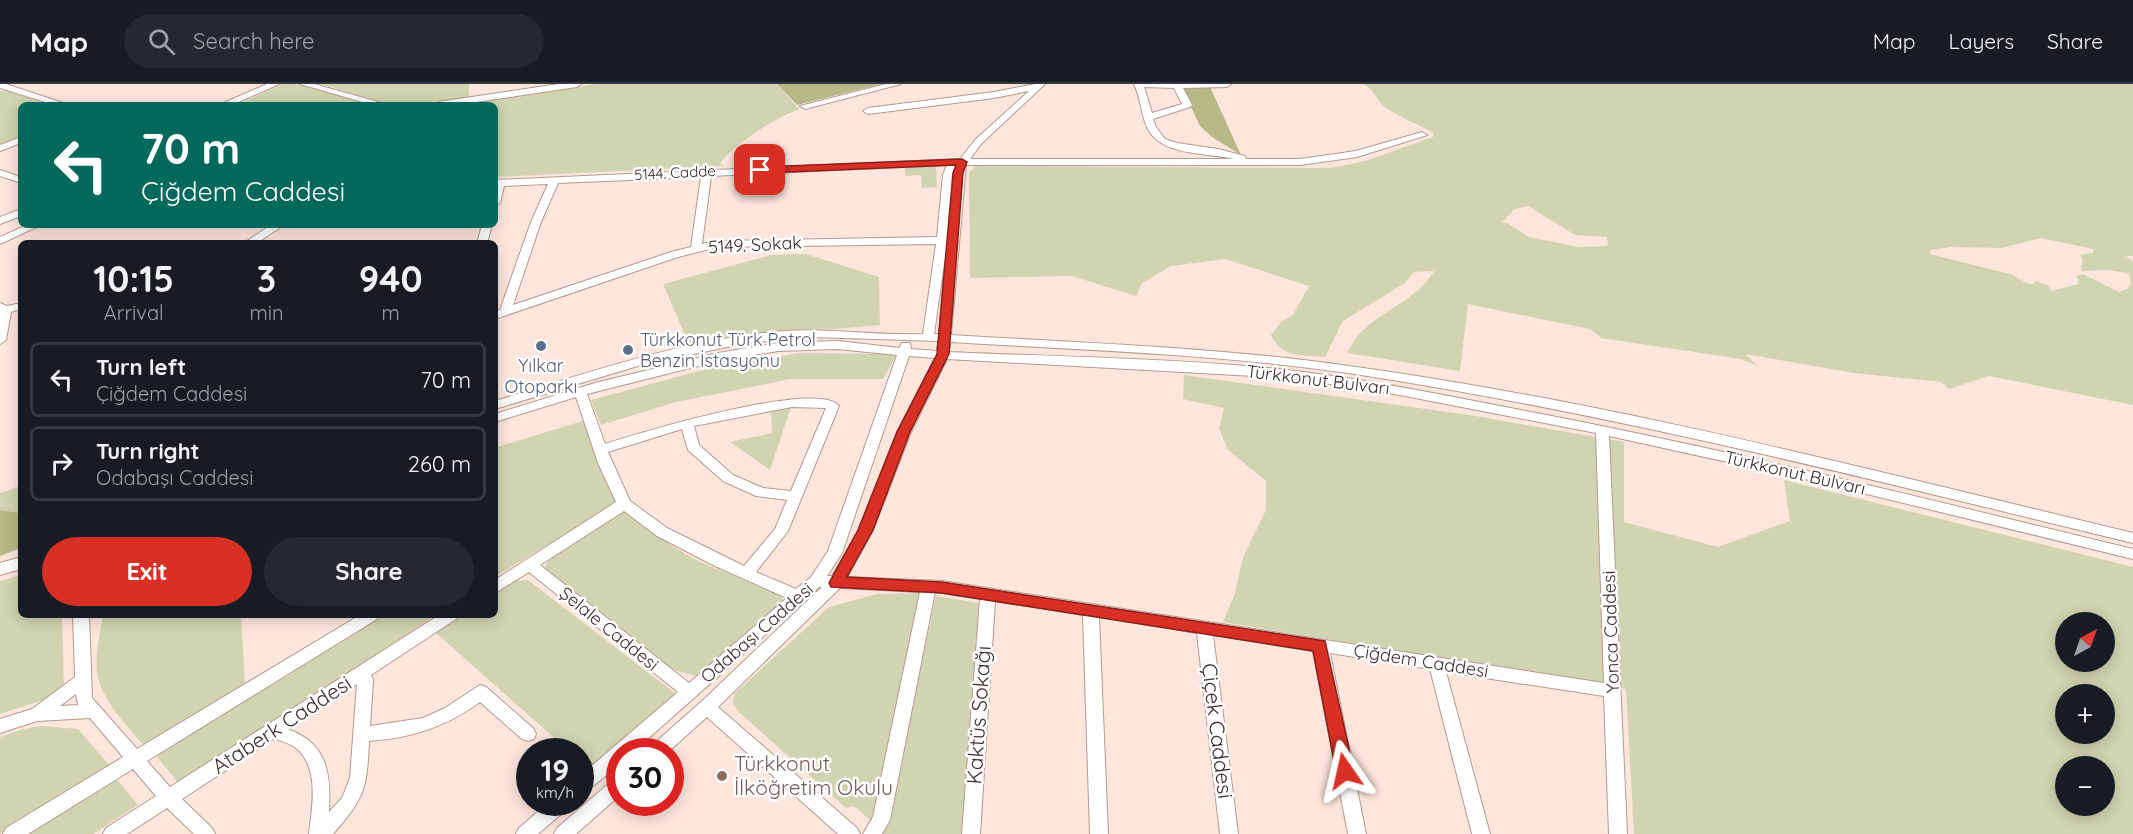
<!DOCTYPE html>
<meta charset="utf-8">
<style>
:root{--surface:#171b24;--page:#242831;--text:#f1f3f6;--muted:#9ea1a6;--line:#363941;--accent:#d93025}
body{margin:0;font-family:Quicksand,sans-serif;background:var(--page);color:var(--text);height:100vh;display:flex;flex-direction:column;font-size:22px;white-space:nowrap}
*{box-sizing:border-box;margin:0}
p{font-size:20px;color:var(--muted)}
.icon{flex:none;width:33px;height:33px;fill:none;stroke:currentColor;stroke-width:2;stroke-linecap:round;stroke-linejoin:round}
.map{position:relative;flex:1;overflow:hidden}
.panel{position:absolute;left:18px;top:156px;width:480px;height:378px;display:flex;flex-direction:column;background:var(--surface);border-radius:9px;box-shadow:0 3px 15px #0003}
.panel>*{flex:none}
.banner{position:absolute;left:18px;top:18px;width:480px;height:126px;border-radius:9px;box-shadow:0 3px 15px #0003;background:#00695c;color:#fff;overflow:hidden}
.needle{width:39px;rotate:40deg}
.tools{position:absolute;left:2055px;top:528px;display:grid;gap:12px}
.tools a{display:grid;place-items:center;width:60px;height:60px;border-radius:50%;background:var(--surface);box-shadow:0 3px 15px #0003;font-size:30px}
.speed{position:absolute;left:516px;top:654px;display:flex;gap:12px;font-size:30px;font-weight:700;text-align:center}
.speed>*{display:grid;place-content:center;width:78px;height:78px;border-radius:50%;background:var(--surface);box-shadow:0 3px 15px #0003;line-height:1}
.speed small{font-size:15px;font-weight:400}
.speed .limit{border:9px solid #d22;background:#fff;color:#111}
.pin{position:absolute;display:grid;place-items:center;width:51px;height:51px;color:#fff;margin:-26px;border-radius:12px;box-shadow:0 3px 9px #0006}
.me{position:absolute;width:66px;margin:-33px;rotate:349deg;stroke-linejoin:round;filter:drop-shadow(0 0 4px #0008)}
.turn{display:flex;align-items:center;gap:21px;height:126px;padding:0 24px;font-size:27px}
.turn .icon{width:78px;height:78px;stroke-width:2.5}
.turn b{display:block;font-size:42px;line-height:51px}
.eta{display:flex;justify-content:space-evenly;align-items:center;height:102px;text-align:center}
.eta b{font-size:36px;font-weight:700;line-height:42px}
.button{display:flex;gap:12px;margin-top:auto;padding:12px 24px}
.button a{flex:1;height:69px;border-radius:36px;background:var(--accent);color:#fff;font-size:24px;font-weight:700;line-height:69px;text-align:center}
.button a+a{background:var(--page);color:var(--text)}
ul{padding:0;list-style:none}
li{display:flex;align-items:center;gap:18px;height:75px;margin:0 12px 9px;padding:0 12px;border:3px solid var(--line);border-radius:9px}
li div{flex:1}
li b{display:block;font-size:22px}
li em{font-style:normal}
header{display:flex;align-items:center;gap:36px;box-sizing:border-box;height:84px;padding:0 30px;background:var(--surface);border-bottom:2px solid var(--line)}
header strong{font-size:28px}
nav{display:flex;gap:33px;margin-inline-start:auto;font-size:21px}
.search{width:420px;height:54px;background:var(--page);display:flex;align-items:center;gap:15px;box-sizing:border-box;padding:0 21px;border-radius:33px;color:var(--muted);font-size:22px}
.map>svg:first-child{display:block}
.green{fill:#d1d4b0;fill-rule:evenodd}
.forest{fill:#b6b985}
.lines{fill:none;stroke-linecap:round;stroke-linejoin:round}
.minor-casing{stroke:#b4998f;stroke-width:2}
.minor{fill:#fff;fill-rule:evenodd}
.route{fill:#d93025;stroke:#8d1f18;stroke-width:1.5}
.service-dot{fill:#5c6f8a;stroke:#fff;stroke-width:2}
.education-dot{fill:#8d6e63;stroke:#fff;stroke-width:2}
.labels{text-anchor:middle;stroke-width:5;stroke-linejoin:round;paint-order:stroke}
.far-street-label{font-size:15px;fill:#392e29;stroke:#fff}
.street-label{font-size:18px;fill:#392e29;stroke:#fff}
.service-label{font-size:18px;fill:#4e5e75;stroke:#fff;text-anchor:start}
.near-street-label{font-size:21px;fill:#392e29;stroke:#fff}
.near-education-label{font-size:21px;fill:#785e54;stroke:#fff;text-anchor:start}
</style>
<header>
<strong>Map</strong>
<div class="search"><svg class="icon" aria-label="search" viewBox="0 0 24 24"><circle cx="10" cy="10" r="6"/><path d="M15 15l6 6"/></svg>Search here</div>
<nav><a>Map</a><a>Layers</a><a>Share</a></nav>
</header>
<div class="map">
<svg width="2133" height="750" viewBox="0 0 2133 750">
<rect width="100%" height="100%" fill="#fee6dd"/>
<path class="green" d="M282,0H295L376,21H237Z
M320,0H469V15L404,20L381,18Z
M596,0H777L799,25C774,35 736,58 720,79L724,82L495,93V21H459Z
M1362,0H2133V172H2126L2133,177V321L1989,292L1949,305L1941,298L1854,289L1745,270L1758,282L1741,275L1601,254L1590,245L1468,220L1460,287L1347,269C1352,261 1356,252 1363,246C1385,225 1419,214 1434,187L1414,188L1405,199L1343,237L1325,273C1303,271 1281,274 1271,251L1280,239L1293,231L1309,202L1225,175L1171,182L1142,199L1136,212L1072,192L970,194L969,89L976,82L1330,84L1365,77L1433,53V49C1418,40 1401,34 1386,24C1376,17 1375,5 1362,0ZM1528,122L1575,151L1607,153L1608,162L1579,163L1529,153L1509,140L1502,138L1515,125ZM2041,154L2093,165V169L2080,171L2083,177L2081,184L2083,187L2107,186L2129,189L2131,200L2127,205L2119,208L2083,190L2077,192L2078,200L2052,207L2049,202L2036,197L2031,201L2010,190L1930,170L1931,166L1952,163L2002,164Z
M0,7H8L49,21H21V52L0,61Z
M936,82L937,103L922,104L921,91L905,92V84Z
M806,170L879,193L880,241L688,258L663,200L771,171Z
M799,269L897,270L883,295H791L676,318L601,341L591,316L718,282Z
M1184,291L1476,332L1624,358V438L1718,463L1790,437L1784,396L2133,483V750H1634L1626,605L1223,538L1235,509L1243,473L1266,426V397L1228,366L1219,345L1224,324L1183,315ZM2066,538H2104V578H2066ZM2066,610H2104V650H2066ZM2066,682H2104V722H2066Z
M791,323L770,386L730,358L772,349L771,328Z
M586,336L619,417L495,493V356L497,363Z
M21,402V429L0,426V409Z
M624,425L672,462L698,477L780,511L784,517L696,592L663,583L544,485L550,474Z
M21,491V531H62L64,604L46,615L0,630V497Z
M528,496L677,611L588,685L581,678L580,668L569,667L436,549L463,531H495V509L514,497Z
M922,509L874,736H870L854,722L846,724L740,629L733,620L734,610L829,523L877,510Z
M936,512L979,519L964,750H880L895,701Z
M103,531H241L245,601L145,663C127,641 101,617 97,588C95,569 100,550 103,531Z
M381,531H436L179,700L154,669Z
M41,642L78,645L111,683L0,750V653L23,645Z
M116,694L138,721L93,750H23Z"/>
<path class="forest" d="M777,0H881L797,21Z
M1210,3L1241,71L1212,53L1200,42L1182,4Z
M0,426L21,429V464L0,472Z"/>
<g class="lines">
<g class="minor-casing">
<path id="minor" d="M0,0H6L69,21H55L0,4Z
M267,0H279L232,21H219Z
M300,0H314L389,21H373Z
M559,0H581L577,3L456,21H433L438,18Z
M886,0H901L805,25L800,22Z
M1035,0H1045L981,60L970,75H1234C1206,68 1158,73 1146,41C1141,28 1140,12 1134,0H1231L1227,3L1183,4L1192,21L1190,23L1153,35L1156,43L1165,55L1177,59L1218,65L1245,72L1246,75H1300L1356,67L1422,48L1427,51L1357,73L1300,81H966L951,251C1081,259 1212,263 1342,281C1609,317 1871,386 2133,449V459C1873,396 1613,329 1348,289C1216,270 1083,266 950,258L949,268C1062,273 1175,274 1287,286C1367,295 1447,312 1526,327C1730,366 1931,416 2133,465V475L1809,396L1609,352L1627,750H1609L1604,612L1446,588L1490,750H1472L1430,585L1330,569L1366,750H1348L1313,567L1213,551L1238,750H1220L1197,549L1099,533L1108,750H1090L1083,531L995,517L980,750H962L980,515L935,508L890,736L882,750H863L873,733L920,508L840,504L718,623L857,744L860,750H838L707,633L668,668H648L650,663L701,618L822,503H819L633,668H620V680L586,708L580,711V692L678,608L529,488L495,509V496L616,418L598,379L576,313L495,338V330L595,299L718,269L778,259L838,257L899,264L902,259H910L911,265L937,267L938,257L812,253L746,259L641,281L495,325V317C590,288 686,255 785,247C831,244 877,252 923,250L936,160L718,163L678,173L495,235V227L500,226L531,138L548,100L504,102L500,119L495,122V96L960,75L975,56L1029,7L994,14L868,30L863,27L868,24L994,8ZM1144,3L1174,4L1182,20L1152,29ZM947,81L943,91L937,153L718,157L702,160L711,92ZM701,93L691,163L671,168L513,221L541,138L558,99ZM947,159L939,250H934ZM838,265L897,271L828,467L811,493L796,505L756,488L788,447L839,322C817,295 640,349 605,360L587,310L718,277L778,267ZM909,272L935,274L897,348L859,446L832,492H827L842,469ZM947,275L1288,294L1384,308L1596,349L1604,599L942,497L847,493L873,446L911,348ZM792,323L826,324L791,407L763,404L733,391L699,361L694,342ZM682,345L688,366L723,397L756,412L787,416L775,445L744,482L667,444L630,417L608,368ZM624,427L657,452L715,482L787,514L689,599L540,481Z
M21,53V59L0,67V61Z
M0,86L21,93V99L0,92Z
M21,125V132L0,140V133Z
M27,141H41L0,160V153Z
M271,141H284L257,159H244Z
M482,141H492L487,159H477Z
M0,219L7,222L21,219V225L11,228L6,256L0,260Z
M21,473V485L0,491V479Z
M73,531H89L92,614L137,665L360,531H380L377,535L147,677L170,703L439,531H459L456,535L371,591L373,596L370,642L423,634L445,624L480,601L486,603L534,645L536,650L534,655L528,657L522,655L480,618C446,643 411,654 369,657C367,704 365,714 333,750H309C312,723 320,684 296,664C290,659 281,658 275,654L182,715L212,744L215,750H194L167,724L127,750H103L106,744L156,712L133,685L28,750H3L6,744L123,673L90,634L37,637L0,649V635L32,625L75,593ZM357,600L350,694L342,714L329,728C331,690 328,660 288,645ZM76,610L78,621L60,622Z
M620,692V711L576,750H554L557,744L614,695Z
M549,718H571L568,724L538,750H516L519,744Z"/>
</g>
<use href="#minor" class="minor"/>
</g>
<path class="route" d="M962,75L967,78L963,89L949,270L910,348L873,446L847,493L942,498L1325,557L1354,687L1351,693L1345,695L1339,693L1336,687L1313,567L942,509L831,503L829,499L858,446L897,348L937,270L953,89L956,81L760,89L755,86L760,83Z"/>
<g class="service-dot">
<circle cx="541" cy="262" r="6"/>
<circle cx="628" cy="266" r="6"/>
</g>
<circle class="education-dot" cx="722" cy="692" r="6"/>
<g class="labels">
<g class="far-street-label">
<text transform="translate(675 89) rotate(-3)" y="5">5144. Cadde</text>
</g>
<g class="street-label">
<text transform="translate(755 161) rotate(-3)" y="6">5149. Sokak</text>
<text transform="translate(1318 296) rotate(7)" y="6">Türkkonut Bulvarı</text>
<text transform="translate(1795 389) rotate(13)" y="6">Türkkonut Bulvarı</text>
<text transform="translate(609 545) rotate(39)" y="6">Şelale Caddesi</text>
<text transform="translate(1611 548) rotate(-92)" y="6">Yonca Caddesi</text>
<text transform="translate(757 549) rotate(-41)" y="6">Odabaşı Caddesi</text>
<text transform="translate(1421 577) rotate(9)" y="6">Çiğdem Caddesi</text>
</g>
<g class="service-label">
<text x="640" y="262">Türkkonut Türk Petrol<tspan x="640" dy="21">Benzin İstasyonu</tspan></text>
<text x="541" y="288" text-anchor="middle">Yılkar<tspan x="541" dy="21">Otoparkı</tspan></text>
</g>
<g class="near-street-label">
<text transform="translate(979 631) rotate(-86)" y="7">Kaktüs Sokağı</text>
<text transform="translate(282 641) rotate(-33)" y="7">Ataberk Caddesi</text>
<text transform="translate(1217 647) rotate(83)" y="7">Çiçek Caddesi</text>
</g>
<g class="near-education-label">
<text x="734" y="687">Türkkonut<tspan x="734" dy="24">İlköğretim Okulu</tspan></text>
</g>
</g>
</svg>
<div class="tools">
<a><svg class="needle" viewBox="-14 -14 28 28"><path d="M0-13l5 13h-10z" fill="#e53935"/><path d="M0 13l5-13h-10z" fill="#9ea1a6"/></svg></a>
<a>+</a>
<a>−</a>
</div>
<div class="speed"><div>19<small>km/h</small></div><div class="limit">30</div></div>
<div class="pin" style="left:760px;top:86px;background:#d93025"><svg class="icon" aria-label="arrive" viewBox="0 0 24 24"><path d="M6 21V4h12l-3 4 3 4H6"/></svg></div>
<svg class="me" style="left:1345px;top:687px" viewBox="-20 -20 40 40"><path d="M0-17L14 15 0 8-14 15z" fill="#d93025" stroke="#fff" stroke-width="4"/></svg>
<div class="banner">
<div class="turn"><svg class="icon" aria-label="left" viewBox="0 0 24 24"><path d="M17 20v-9H6M10 6l-5 5 5 5"/></svg><div><b>70 m</b>Çiğdem Caddesi</div></div>
</div>
<section class="panel">
<div class="eta">
<div><b>10:15</b><p>Arrival</p></div>
<div><b>3</b><p>min</p></div>
<div><b>940</b><p>m</p></div>
</div>
<ul>
<li><svg class="icon" aria-label="left" viewBox="0 0 24 24"><path d="M17 20v-9H6M10 6l-5 5 5 5"/></svg><div><b>Turn left</b><p>Çiğdem Caddesi</p></div><em>70 m</em></li>
<li><svg class="icon" aria-label="right" viewBox="0 0 24 24"><path d="M7 20v-9h11M14 6l5 5-5 5"/></svg><div><b>Turn right</b><p>Odabaşı Caddesi</p></div><em>260 m</em></li>
</ul>
<div class="button"><a>Exit</a><a>Share</a></div>
</section>
</div>
